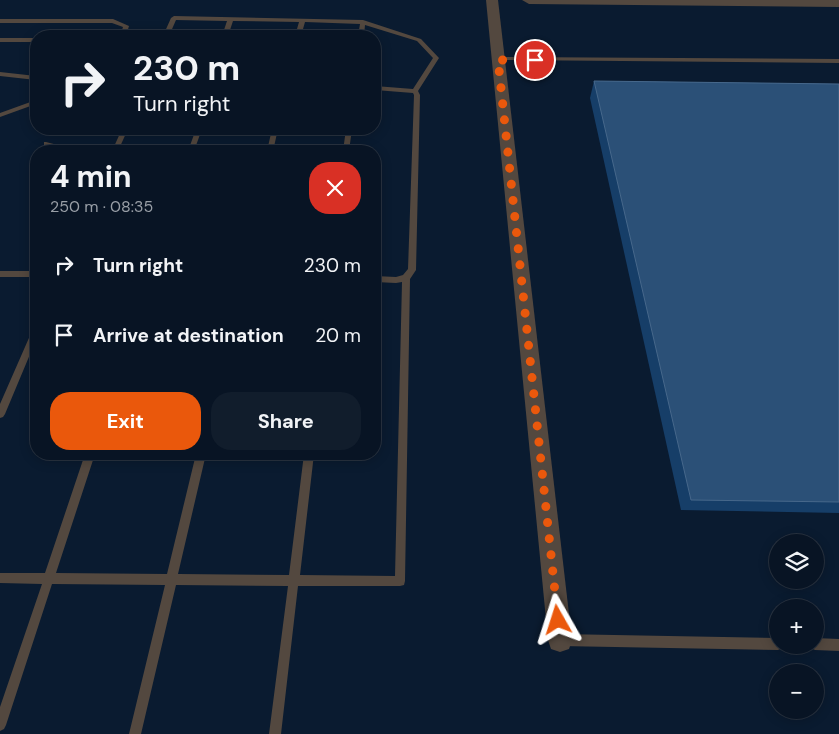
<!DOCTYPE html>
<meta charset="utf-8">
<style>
:root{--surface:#081424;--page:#111d2c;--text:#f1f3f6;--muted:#989ea6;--line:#293341;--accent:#ea580c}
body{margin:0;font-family:"DM Sans",sans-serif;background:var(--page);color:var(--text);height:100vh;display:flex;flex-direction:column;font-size:19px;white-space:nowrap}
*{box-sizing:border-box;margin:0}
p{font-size:16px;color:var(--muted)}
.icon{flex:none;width:28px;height:28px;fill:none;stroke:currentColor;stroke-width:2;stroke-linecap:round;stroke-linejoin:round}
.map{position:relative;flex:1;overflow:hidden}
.sheet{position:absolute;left:30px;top:145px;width:351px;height:315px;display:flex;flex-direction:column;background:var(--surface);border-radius:20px;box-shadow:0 2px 12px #0003,0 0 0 1px var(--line)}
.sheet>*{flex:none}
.guide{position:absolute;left:30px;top:30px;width:351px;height:105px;border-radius:20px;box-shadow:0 2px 12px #0003,0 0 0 1px var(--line);background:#081424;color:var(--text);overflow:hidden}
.controls{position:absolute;left:769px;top:534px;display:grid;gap:10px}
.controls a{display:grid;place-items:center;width:55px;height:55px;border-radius:50%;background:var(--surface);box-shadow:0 2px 12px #0003,0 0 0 1px var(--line);font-size:25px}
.pin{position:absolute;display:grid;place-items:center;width:42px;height:42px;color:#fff;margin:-21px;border:2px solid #fff;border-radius:50%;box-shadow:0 1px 5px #0007}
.me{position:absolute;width:55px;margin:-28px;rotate:354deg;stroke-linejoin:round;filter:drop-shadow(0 0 4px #0008)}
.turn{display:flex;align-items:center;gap:18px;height:105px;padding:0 20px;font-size:22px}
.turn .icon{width:65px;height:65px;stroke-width:2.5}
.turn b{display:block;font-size:35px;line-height:42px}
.round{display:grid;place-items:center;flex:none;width:52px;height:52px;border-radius:20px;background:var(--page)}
.overview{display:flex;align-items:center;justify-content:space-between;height:85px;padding:0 20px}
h1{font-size:30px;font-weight:700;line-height:38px}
.cta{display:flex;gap:10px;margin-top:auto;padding:10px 20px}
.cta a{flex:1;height:58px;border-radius:20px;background:var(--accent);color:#fff;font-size:20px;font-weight:700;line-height:58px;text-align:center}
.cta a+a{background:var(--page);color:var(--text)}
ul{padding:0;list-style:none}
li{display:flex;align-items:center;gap:15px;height:70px;padding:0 20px}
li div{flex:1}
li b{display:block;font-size:19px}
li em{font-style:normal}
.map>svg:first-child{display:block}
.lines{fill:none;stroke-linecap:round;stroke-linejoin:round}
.service{fill:#53483f;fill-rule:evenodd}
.minor{fill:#53483f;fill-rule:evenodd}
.tertiary{fill:#53483f;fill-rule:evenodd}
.wall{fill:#163e68}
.building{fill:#2b5077;stroke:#47688b}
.route{stroke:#ea580c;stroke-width:9;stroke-dasharray:0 16.2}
</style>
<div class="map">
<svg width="839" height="734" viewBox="0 0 839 734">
<rect width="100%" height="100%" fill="#0a1b30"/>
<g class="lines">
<path class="service" d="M174,16L363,20L421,39L439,58L418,91L420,95L416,270L410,279L405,581L404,585L400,586H298L281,734H269L288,586L176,585L141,734H129L165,585L52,584L6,725L4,729L0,731V707L42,584L0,583V573H45L85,454H95L56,573L167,574L196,454H206L178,574L289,575L304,454H314L300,575L395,576L402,282L396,283L375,282V276L396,277L403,275L408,269L414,95L413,93L375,90V86L413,89L433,58L417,41L365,25L364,36H358L360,24L305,22L301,36H295L299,22L233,21L228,36H222L227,21L176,20L169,36H163L171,18Z
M0,19H113L129,26L126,36H120L123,27L112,23H0Z
M0,38H36V42H0Z
M498,57L839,59V63L496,60L495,59Z
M0,72L36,76V80L0,76Z
M36,100V104L0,117V113Z
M122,129H128L118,151H112Z
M196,129H202L194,151H188Z
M272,129H278L273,151H267Z
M346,129H352L349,151H343Z
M44,142H46L73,149L74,151H64L44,146Z
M0,271H36V277H0Z
M36,328V340L5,414L3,417L0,418V404L32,331L33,329Z
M560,634L778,638V645H783L782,648L778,650L560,646L556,644L554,640L556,636Z
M815,638L839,639V651L815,650L811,648L810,645H815Z"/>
<path class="minor" d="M486,0H498L572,640L569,649L560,652L551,649L548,640Z"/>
<path class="tertiary" d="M522,0H839V7L529,4Z"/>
</g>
<path class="wall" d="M594,81L839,84V513L681,510L590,98Z"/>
<path class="building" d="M594,81L839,84V502L691,500Z"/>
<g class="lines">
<path class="route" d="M535,60H498L558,620"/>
</g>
</svg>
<div class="controls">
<a><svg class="icon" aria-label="layers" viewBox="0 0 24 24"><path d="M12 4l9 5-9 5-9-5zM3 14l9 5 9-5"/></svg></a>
<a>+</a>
<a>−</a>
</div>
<div class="pin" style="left:535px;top:60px;background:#d93025"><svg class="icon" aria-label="arrive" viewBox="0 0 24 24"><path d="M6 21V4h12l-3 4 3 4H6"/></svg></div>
<svg class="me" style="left:558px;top:620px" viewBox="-20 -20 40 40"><path d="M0-17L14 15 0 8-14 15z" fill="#ea580c" stroke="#fff" stroke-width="4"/></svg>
<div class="guide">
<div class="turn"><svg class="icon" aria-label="right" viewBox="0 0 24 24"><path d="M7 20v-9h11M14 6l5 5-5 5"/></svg><div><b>230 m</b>Turn right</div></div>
</div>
<section class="sheet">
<div class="overview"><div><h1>4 min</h1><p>250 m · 08:35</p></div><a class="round" style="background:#d93025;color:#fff"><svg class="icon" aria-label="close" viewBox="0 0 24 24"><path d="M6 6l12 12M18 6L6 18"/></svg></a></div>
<ul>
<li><svg class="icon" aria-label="right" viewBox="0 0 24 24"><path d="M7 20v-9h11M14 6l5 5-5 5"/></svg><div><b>Turn right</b></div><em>230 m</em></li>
<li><svg class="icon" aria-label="arrive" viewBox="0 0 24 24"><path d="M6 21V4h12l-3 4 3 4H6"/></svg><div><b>Arrive at destination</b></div><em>20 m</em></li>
</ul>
<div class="cta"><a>Exit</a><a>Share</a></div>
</section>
</div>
